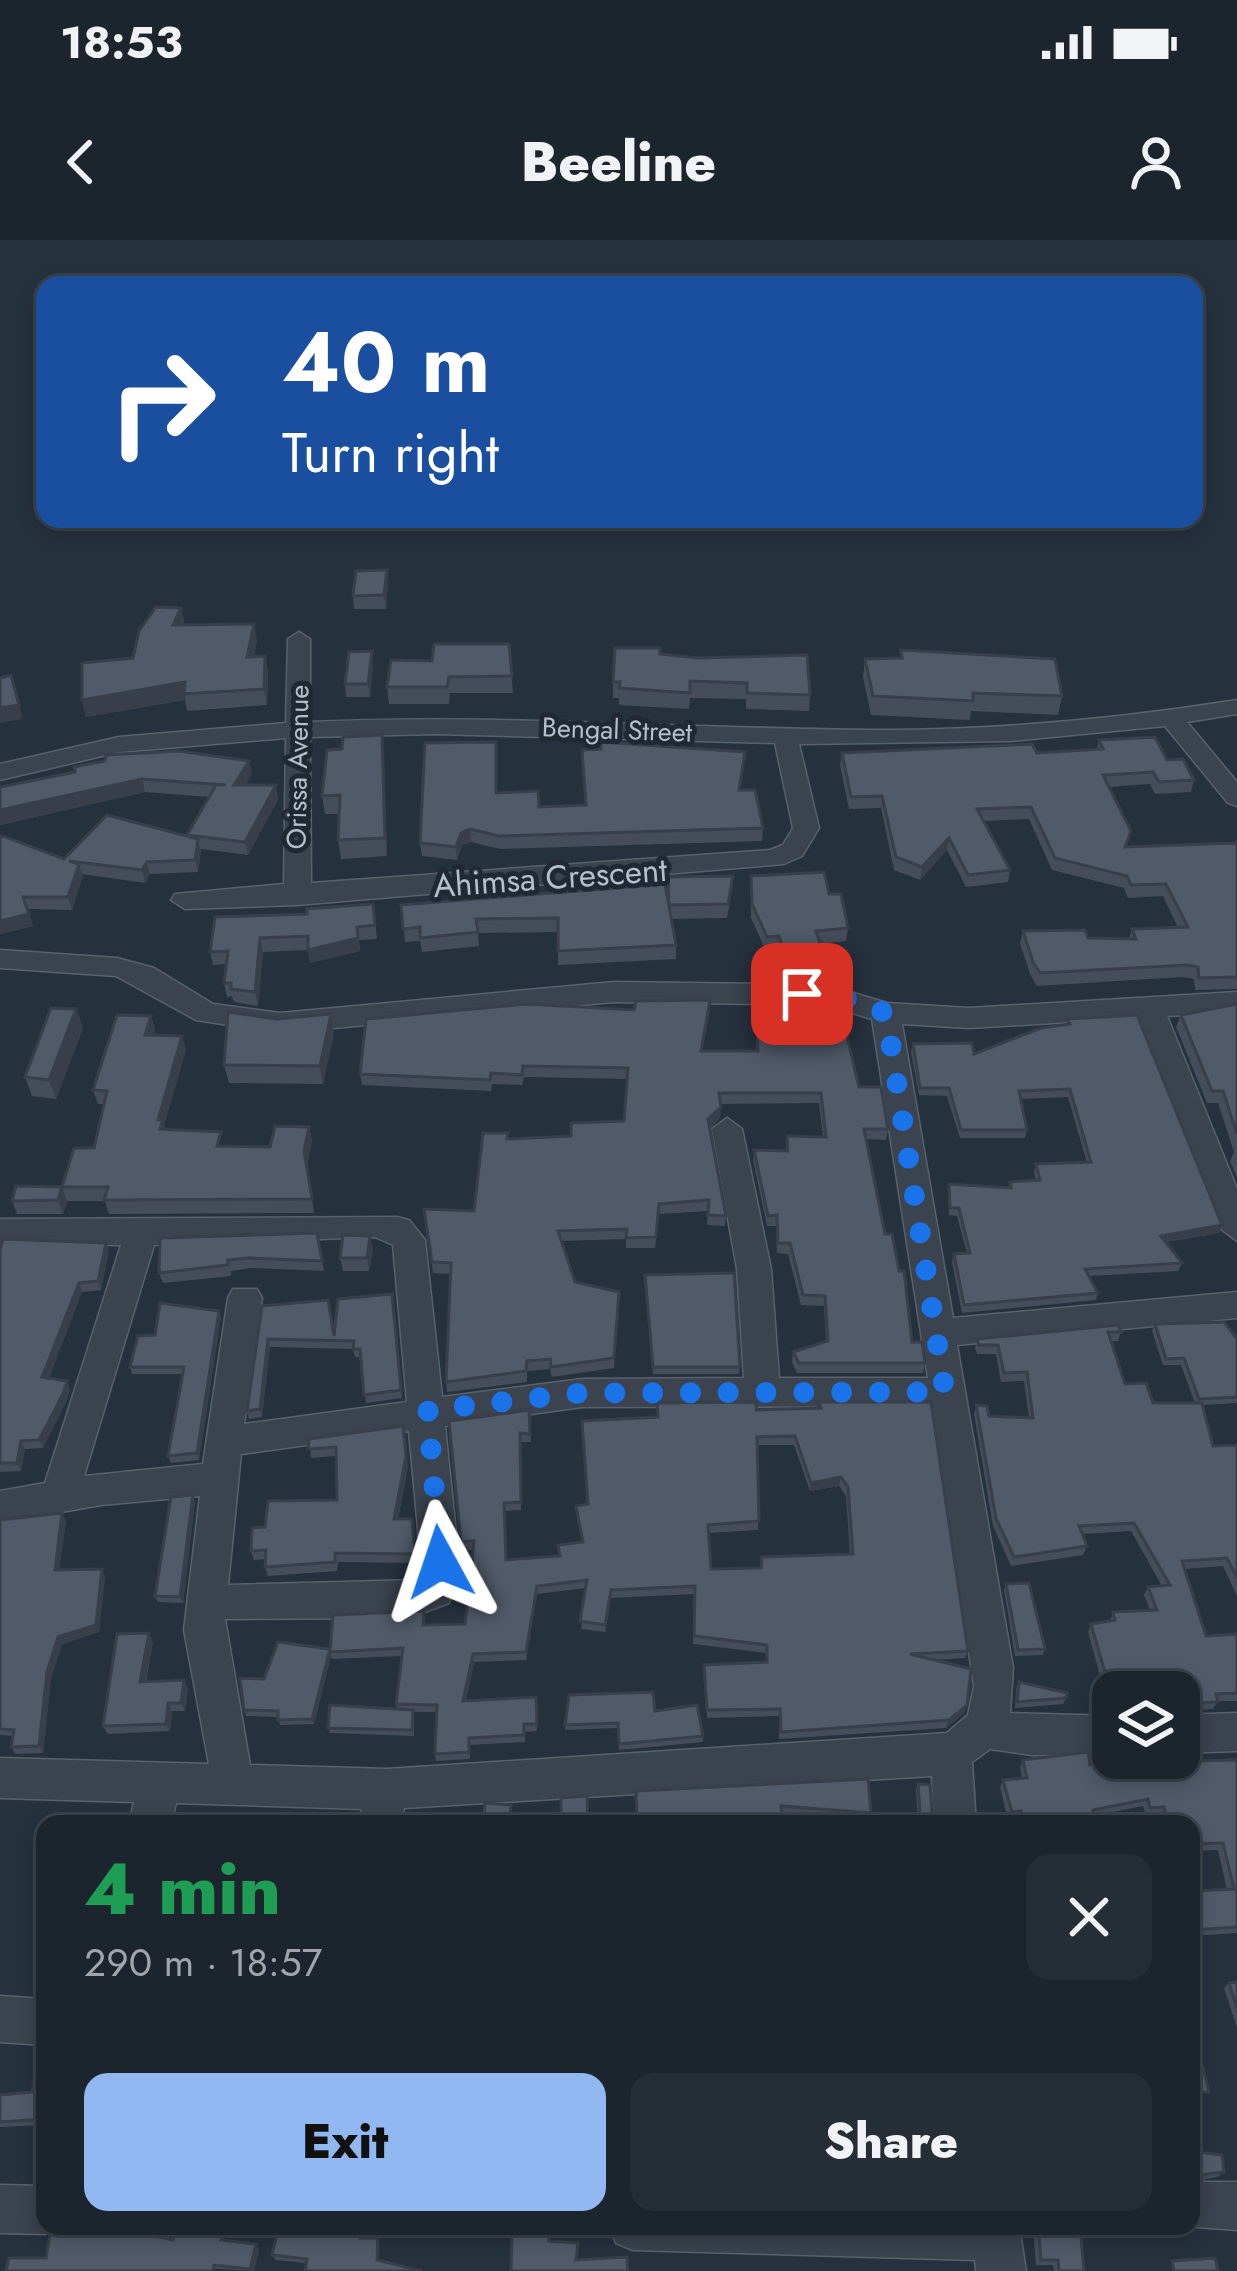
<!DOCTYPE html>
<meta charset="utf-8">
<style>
:root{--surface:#1c252e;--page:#252d36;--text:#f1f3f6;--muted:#a0a5aa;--line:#3a424a;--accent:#92b8f2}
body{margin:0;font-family:Jost,sans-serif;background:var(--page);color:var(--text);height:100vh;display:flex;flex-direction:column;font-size:45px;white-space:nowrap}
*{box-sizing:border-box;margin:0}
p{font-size:39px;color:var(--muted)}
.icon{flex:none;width:66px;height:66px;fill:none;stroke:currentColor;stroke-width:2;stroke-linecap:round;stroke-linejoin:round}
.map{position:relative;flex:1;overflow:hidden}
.drawer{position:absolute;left:36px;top:1575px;width:1164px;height:420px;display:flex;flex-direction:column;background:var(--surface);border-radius:24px;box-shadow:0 6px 18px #0003,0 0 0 3px var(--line)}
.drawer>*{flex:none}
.guide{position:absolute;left:36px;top:36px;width:1167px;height:252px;border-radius:24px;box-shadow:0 6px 18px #0003,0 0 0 3px var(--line);background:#1a4fa0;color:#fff;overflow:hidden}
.buttons{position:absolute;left:1092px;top:1431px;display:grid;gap:24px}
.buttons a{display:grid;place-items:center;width:108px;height:108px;border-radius:24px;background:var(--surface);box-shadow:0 6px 18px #0003,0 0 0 3px var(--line);font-size:60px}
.pin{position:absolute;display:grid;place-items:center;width:102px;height:102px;color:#fff;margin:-51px;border-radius:24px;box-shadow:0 6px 18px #0006}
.me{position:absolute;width:132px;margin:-66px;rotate:355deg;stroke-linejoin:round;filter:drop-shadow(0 0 9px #0008)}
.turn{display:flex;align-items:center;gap:42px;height:252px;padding:0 48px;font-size:54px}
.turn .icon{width:156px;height:156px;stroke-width:2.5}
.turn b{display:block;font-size:84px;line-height:102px}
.round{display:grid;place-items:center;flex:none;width:126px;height:126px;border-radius:24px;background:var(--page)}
.head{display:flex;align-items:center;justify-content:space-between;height:204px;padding:0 48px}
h1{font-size:72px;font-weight:800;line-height:90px;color:#1e9e55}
.button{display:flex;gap:24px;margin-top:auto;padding:24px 48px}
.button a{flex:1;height:138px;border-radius:24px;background:var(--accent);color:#111;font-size:48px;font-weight:800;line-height:138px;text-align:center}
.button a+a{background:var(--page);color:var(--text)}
.status{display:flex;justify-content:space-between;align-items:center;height:84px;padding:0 60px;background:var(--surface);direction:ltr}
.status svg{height:33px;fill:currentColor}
header{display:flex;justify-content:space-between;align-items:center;height:156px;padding:0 48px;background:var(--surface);font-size:54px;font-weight:800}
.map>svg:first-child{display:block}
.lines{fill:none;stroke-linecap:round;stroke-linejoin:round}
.minor-casing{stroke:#58616c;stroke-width:3}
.minor{fill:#3a434e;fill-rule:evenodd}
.wall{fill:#454d5a;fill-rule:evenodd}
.shaded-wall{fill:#383f4a}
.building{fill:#505a69;stroke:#383f4a;stroke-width:3;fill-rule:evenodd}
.route{stroke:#1a73e8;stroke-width:21;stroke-dasharray:0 37.8}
.labels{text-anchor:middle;stroke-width:10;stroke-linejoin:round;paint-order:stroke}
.far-street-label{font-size:27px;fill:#b6bec9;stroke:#1f2833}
.street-label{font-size:33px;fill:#b6bec9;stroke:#1f2833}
</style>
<div class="status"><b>18:53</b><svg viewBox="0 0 49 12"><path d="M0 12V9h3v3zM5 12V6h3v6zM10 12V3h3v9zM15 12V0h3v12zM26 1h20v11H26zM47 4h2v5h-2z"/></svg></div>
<header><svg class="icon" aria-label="back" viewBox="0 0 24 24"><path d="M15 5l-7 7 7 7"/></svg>Beeline<svg class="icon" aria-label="person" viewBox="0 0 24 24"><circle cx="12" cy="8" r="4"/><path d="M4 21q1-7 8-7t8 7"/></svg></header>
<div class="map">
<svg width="1237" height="2031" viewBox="0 0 1237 2031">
<rect width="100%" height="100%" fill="#26313e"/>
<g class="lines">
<g class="minor-casing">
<path id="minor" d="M299,392L310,399V482C505,473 699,490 893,490C1009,489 1123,478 1237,460V474L1187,482L1237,542V566L1228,563L1165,486L1010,501L799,504L819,588L802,616L784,624L297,665L185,669L171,660L175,654L284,644L286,498L119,512L0,540V524L119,497L286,483L288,399ZM437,494L775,503L793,588L783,605L770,610L311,643L310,497Z
M0,710L117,718L154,728L213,764L280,773L614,742L827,745L887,763L969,768L1237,752V772L1167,776L1237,949V1001L1221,989L1138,778L969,788L902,784L953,1078L1237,1052V1078L957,1105L1013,1428L1010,1473L1113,1476V1514L1032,1515L990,1509L972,1522L976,1584H934L932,1536L404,1568L401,1584H359L362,1569L176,1563L171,1584H129L134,1562L0,1558V1518L209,1524L184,1390L200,1256L101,1265L0,1283V1251L45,1243L121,1005L0,1003V979L397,977L409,980L425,1000L442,1157L582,1139L744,1138L737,1029L712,889L727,878L742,889L771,1029L779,1138H928L872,779L826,765L614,762L280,793L196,780L116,736L0,728ZM375,997L393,1005L407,1162L244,1184L262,1058L257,1049H233L228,1058L203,1224L84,1236L154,1005ZM933,1166L974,1446L968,1475L947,1493L387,1529L250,1525L225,1379L409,1378L449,1363L459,1322L445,1186L582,1167ZM409,1191L421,1322L418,1340L228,1345L241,1214Z
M1237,1473V1511L1179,1513V1475Z
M0,1756L45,1759V1805L0,1802Z
M1191,1942H1237V1990L1181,1986H1191Z
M0,1945L45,1946V1986L62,1987L45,1994L0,1993Z
M609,1986H1019L1026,2031H976L975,2020L633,2010L616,2003Z"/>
</g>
<use href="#minor" class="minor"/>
</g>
<path class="wall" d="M388,343L386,369H354L353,356Z
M181,368L184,385L257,400L254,417L265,416L268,432L267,465L187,471L185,460L86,477L82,460L133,418Z
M509,404L513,453H450L449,464H389L387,447L432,421Z
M901,410L1062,456L1058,475L971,471L970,480L871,475L863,437L865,419H900Z
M660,414L810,455L809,471L746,469V459L690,458L689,469L619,465V458H613V442Z
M373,424L370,457H346L345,444Z
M382,495L387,616L341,619L338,600L339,574H325L322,556L342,509Z
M1099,500L1167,520L1194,540L1191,552L1155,554L1150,544L1109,547L1127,607L1236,603L1237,601V749L1195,750L1194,739L1183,737L1037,746L1030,734L1020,703L1023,691L1088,698H1129L1132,689L1178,688L1163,656L1128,658L1124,648L1052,630L1029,579L984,581L1010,630L1008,642L966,647L947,610L920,640L894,630L881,568L849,569L840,525L842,513H1037L1097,509Z
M745,512L740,550L763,588L762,601L500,609L471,602L462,605L457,620L422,616L420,603L497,553L539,567L585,565Z
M252,534L245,545L278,559L248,615L201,609L198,632L150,634L145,643L82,634L72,670L27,669L33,686L0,694V595L64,619L187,596L209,557L145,552L0,585V547Z
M751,636L829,654L848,688L846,701L820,704L824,715L822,729L785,732L778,709L766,711L751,678Z
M668,637L732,650L727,678L671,679L676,705V719L558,725V692L478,693L479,706L422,712L420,701L405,702L401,665L668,660Z
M373,664L377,699L359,700L360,711L310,723L308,710L263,712L258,766L234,762L232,756L227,757L224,743L226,724L213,725L210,712L307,674Z
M756,763L859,847L888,889L886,900L866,899L885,994L912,1102L925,1123L923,1133H797L792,1122L793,1112L826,1102L824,1066L801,1065L788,1014L777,1013L776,986H767L753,920L754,910L786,911L787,896L823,897L819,863L720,864V878L710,888L726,976L725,986L707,985L708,971L659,974L655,1008H626V999L561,1001L575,1042L619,1052L614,1128L552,1137L550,1129L527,1131V1142L447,1152L446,1142L450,1034L433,1033L424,969L474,971L509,899L571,896L624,881L627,839L524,837L522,845L492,844L491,851L362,845L360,834L634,770H710L702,811H756Z
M1237,764V938L1230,921L1234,912L1218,863H1207L1176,787L1181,775Z
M76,769L83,788L56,859L32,856L25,837Z
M151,776L155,790L153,796H182L186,810L164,885L166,890L225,906L270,907L309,887L312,901L307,925L314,973L109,974L105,961H67L63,974H17L12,961L62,947L94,908L104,864H98L93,850Z
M1067,779L1219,993L1166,1002L1182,1023L1178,1031L1089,1036L1098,1053L1096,1060L962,1073L952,1022L954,1014L967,1013L957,976L949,975L948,951L949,944L1008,947L1010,942L1036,940L1034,932L1036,924L1087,923L1068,857L1021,859L1027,890L1025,898H960L947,856L919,855L911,812L913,804L974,814L1066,785Z
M334,793L323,844L229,843L224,825Z
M317,993L324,1031L251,1028L231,1031V1036L163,1043L159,1033Z
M373,1009L369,1031H343L340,1018Z
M0,1010L109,1011L101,1050L82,1052L49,1138L67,1141L70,1150L66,1162L43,1208L25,1209L21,1231L0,1232Z
M645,1042L740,1127L739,1134H653Z
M392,1054L402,1158L366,1163L361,1117H355L353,1109L270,1107L262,1177L249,1179L247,1171L262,1066L334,1095Z
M221,1077L199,1220L171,1223L168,1216L183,1134H132L130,1127Z
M1155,1084L1237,1099V1163L1202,1165L1213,1206L1237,1205V1356L1223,1326L1185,1329L1206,1396L1237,1394V1461H1218L1213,1469L1179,1471V1452H1113V1460L1107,1461L1088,1392L1091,1384L1110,1381L1113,1372L1150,1370L1144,1355L1148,1347L1162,1346L1131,1291L1082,1294L1087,1306L1083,1315L1011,1326L993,1286L974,1174L976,1165L989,1176L1029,1178L1024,1141L1001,1142L996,1114H977L975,1108L977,1099L1121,1092L1118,1101H1110L1125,1144L1153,1163H1195L1181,1125H1163L1152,1091Z
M818,1162L968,1411L965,1418L936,1420L967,1465L964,1473L946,1488L779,1499V1476L707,1478L704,1425L766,1422V1413L693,1404L694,1354L611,1358L605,1392L581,1389L586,1348L537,1354L526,1420L474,1422L466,1461L536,1457L537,1491L525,1492V1502L470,1505V1519L436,1521L435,1514L437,1472H414V1496L330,1493L328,1488L397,1469L396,1464L402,1416L332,1419L331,1416L314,1484L280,1485L278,1477L246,1476L244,1470L264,1439L330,1409L424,1371L425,1385L465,1384L473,1310L462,1311L449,1181L529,1170L531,1202H521V1270L505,1271L506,1320L559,1316L582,1302L576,1266L587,1264L657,1177V1163L756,1170L817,1168ZM758,1205H794L810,1251L839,1246L846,1256L850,1314L761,1328L711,1329L709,1293L758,1290Z
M309,1199L408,1226L398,1279L413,1288L416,1323L338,1322L337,1331L268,1336L265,1327L266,1319L254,1320L251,1311L265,1287L337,1260L336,1216L311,1218Z
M195,1261L183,1363L158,1362L155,1356Z
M62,1273L66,1281L59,1330L105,1336L99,1392L62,1404L51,1438L43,1513L15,1514L11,1507L13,1496L0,1495V1280Z
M1006,1344L1045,1409L1043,1415L1015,1416L1004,1350Z
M153,1401L146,1442L188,1448L185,1471H172L170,1491L108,1494L103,1486Z
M1019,1442L1066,1458L1063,1464L1015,1468L1016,1448Z
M655,1471L703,1496V1502L619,1510L618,1488L565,1490V1485Z
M1180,1509L1192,1521L1237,1520V1693L1191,1696V1651L1227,1650L1218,1610L1191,1611V1584H1162L1160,1574L1146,1575L1143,1566L1094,1576L1095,1584H1019L1018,1578L1008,1579L1000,1547L1003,1540L1022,1538L1020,1527L1023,1520L1090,1525L1146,1521L1145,1518H1179Z
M918,1544L933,1582L948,1584H918L916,1550Z
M636,1551L871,1573L869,1580L782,1574Z
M1237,1742V1788L1224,1748L1229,1743Z
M45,1817V1930H40L35,1925L44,1885L0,1887V1855L32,1852Z
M1191,1911L1224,1932L1217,1937L1191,1942Z
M89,1986L94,1991L93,1995L173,2000L227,1999L226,2001L256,2004L259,2009L254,2031L46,2018Z
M279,1986H360L362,1998L380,2002L306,2023L276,2020L272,2015Z
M1033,1986H1080L1084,2031H1054L1053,2025H1036Z"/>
<path class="shaded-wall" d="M387,330L388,343L386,369L384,355Z
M181,368L185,384L176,402L173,385Z
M254,384L257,400L250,433L247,417Z
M372,411L373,424L370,457L368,444Z
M265,416L268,432L267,465L264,449Z
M185,442V460L86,477L82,460Z
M15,449L23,479L0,483V468Z
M382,495L384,513L387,616L385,598Z
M249,521L252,534L237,558L234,545Z
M142,539L145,552L0,585V570Z
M276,545L278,559L248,615L245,602Z
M470,589L471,602L462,605L457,620L456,607L461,593Z
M949,598L947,610L920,640L922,627Z
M198,599L201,611L198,632L195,620Z
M147,622L150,634L145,643L142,630Z
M79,624L83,636L72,670L68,657Z
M29,674L33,686L0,694V681Z
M357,687L360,711L310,723L308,710Z
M260,698L263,712L258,766L255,752Z
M76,769L83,788L56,859L49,840Z
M331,774L334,793L323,844L320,826Z
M151,776L155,790L149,810L145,795Z
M182,796L186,810L164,885L167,894L165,903L158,880Z
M721,867L720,878L708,890V879Z
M309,887L312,901L307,925L314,973L304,911Z
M62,947L67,961L63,974L58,960Z
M1222,985L1219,993L1158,1003L1161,996Z
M370,996L373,1009L369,1031L367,1018Z
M106,1003L109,1011L101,1050L98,1041Z
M79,1043L82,1052L46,1145L42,1137Z
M219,1071L221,1077L199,1220L197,1213Z
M268,1099L270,1107L262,1177L260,1169Z
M67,1141L70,1150L66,1162L43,1208L39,1200Z
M403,1186L408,1226L396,1289L394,1279Z
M21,1201L25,1209L21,1231L17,1223Z
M841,1237L839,1246L810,1251L811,1243Z
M193,1255L195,1261L183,1363L180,1357Z
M62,1273L66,1281L58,1337L55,1330Z
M102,1329L105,1336L99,1392L62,1404L51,1438L43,1513L39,1506L47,1432L58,1397Z
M537,1346V1354L526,1420V1412Z
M149,1393L153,1401L144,1450L140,1442Z
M330,1412L331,1416L314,1484L312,1479Z
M473,1414L474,1422L464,1469L463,1461Z
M184,1440L188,1448L185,1471L181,1463Z
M168,1463L172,1471L170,1491L166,1484Z
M967,1465L964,1473L946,1488L949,1480Z
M256,2004L259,2009L254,2031H252L250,2029Z"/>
<path class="building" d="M387,330L384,355L353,356L356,331Z
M156,367L181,368L173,385L254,384L247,417L265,416L264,449L184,454L185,442L82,460V423L133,418L139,391Z
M434,404H509L512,436L449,437L447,447H387L391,420L432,421Z
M615,408H660V414L698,418L807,415L810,455L747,453V443L690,441V453L619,448L620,442H613Z
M901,410L1055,419L1062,456L973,453V461L873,456L865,419L902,418Z
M372,411L368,444H345L349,412Z
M11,435L19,465L0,468V438Z
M382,495L385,598L338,600L340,555L322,556L327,510L342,509L343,497Z
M1155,497L1167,520L1183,519L1194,540L1159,542L1153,532L1103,535L1131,591L1125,607L1237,603V737L1199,738L1198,727L1187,725L1040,733L1033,722L1023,691L1085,690L1088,698L1136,699L1132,689L1188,687L1166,644L1131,645L1127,636L1055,618L1031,567L977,569L1010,630L968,635L949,598L922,627L896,617L882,556L851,557L842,513L1032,504L1037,513L1103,509L1099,500Z
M496,502V553L538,551L539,567L586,565L582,510L601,509V502L745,512L739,550H755L763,588L499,596L470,589L461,593L456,607L420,603L425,503Z
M179,511L249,521L234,545H276L245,602L187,595L216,545H226L142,539L0,570V547L75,532L74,527L105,521L106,515Z
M107,575L198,599L195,620L147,622L142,630L69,621L79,624L68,657H23L29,674L0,681V595L64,619Z
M824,632L829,654H841L848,688L816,691L824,715L786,718L779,696L767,697L752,664L751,636Z
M733,636L728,664L669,665L668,637Z
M665,644L676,705L558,711V678L476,679L478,692L420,698V687L403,689L401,665Z
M373,664L375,685L357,687L358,698L308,710V696L260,698L255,752L231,749V743H224L228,711L210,712L215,677L307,674V669Z
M710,760L701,811H758L756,763H839L859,847H881L888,889H864L885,994H892L899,1031H904L912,1102H922L925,1123H799L793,1112L828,1101L825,1056L803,1055L790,1003H778L777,975L768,976L754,910L788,911L787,896L826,897L821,853H719L721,867L708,879L726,976L708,975L709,960L659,964L656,997L626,998L627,989L558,991L575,1042L619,1052L614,1118L551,1127L550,1119L527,1121L526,1131L446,1142L451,1023L432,1022L424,969L474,971L483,893H508L507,899L571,896V883L624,881L628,828L523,826L522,835L491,833L490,840L360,834L366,779L527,764L634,770L636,761Z
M1237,764V894L1223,851H1212L1181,775Z
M51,768L76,769L49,840L25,837Z
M228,772L277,779L331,774L320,826L224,825Z
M117,775L151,776L145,795L182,796L158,880H163L160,889L221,892L217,906L270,907L275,886L309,887L304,911L312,959L104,960L108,947H62L58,960L12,961L16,946L62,947L74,908H94L107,851L93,850Z
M1137,775L1222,985L1161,996L1182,1023L1085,1029L1098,1053L964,1065L954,1014L970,1013L959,968H950L949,944L1011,948L1010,942L1040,940L1036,924L1091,922L1070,849L1019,851L1027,890H961L949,848H920L913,804L972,803L974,814L1041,788L1070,784L1067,779Z
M317,993L322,1021L248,1018L228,1020V1025L159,1033L160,998Z
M343,995L370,996L367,1018H340Z
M3,999L106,1003L98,1041L79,1043L42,1137L67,1141L63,1154L39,1200L21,1201L17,1223H0V1010Z
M734,1033L740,1127H653L645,1035Z
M392,1054L401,1150L364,1155L360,1109H353L354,1101L268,1099L260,1169L247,1171L262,1066L328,1060L334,1096L338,1059Z
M160,1063L219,1071L197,1213L168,1216L184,1127H130L138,1096L155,1095Z
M1224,1082L1237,1099V1157L1199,1159L1184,1118L1166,1119L1155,1084Z
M1118,1085L1121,1092H1108L1125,1144L1146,1143L1153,1163H1202L1213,1206L1237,1205V1338L1227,1318L1182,1321L1206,1396L1237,1394V1453L1216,1454L1218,1462L1179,1464V1452H1162L1161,1449L1111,1453L1091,1384L1115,1380L1113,1372L1157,1370L1148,1347L1170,1345L1134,1283L1079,1286L1087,1306L1014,1317L996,1278L976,1165L987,1166L989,1176L1033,1178L1027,1132L1004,1133L998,1105H979L977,1099Z
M756,1162V1170L821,1168L818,1162H931L968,1411L910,1414L971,1429L967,1465L949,1480L781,1492L780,1469L707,1470L704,1425L767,1422V1405L694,1396L695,1346L611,1350L605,1385L580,1381L587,1340L537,1346L526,1412L473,1414L463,1461L536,1457L537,1484H524V1495L469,1498V1512L435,1514L437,1465L396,1464L403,1408L330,1412L333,1375L424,1371L423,1385L465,1384L474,1301L461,1302L449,1181L529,1170L530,1194L520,1193L521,1262L504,1263L506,1320L560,1316L558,1305L583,1302L576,1266L588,1264L582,1181L658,1177L657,1163ZM795,1196L811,1243L841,1237L848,1247L853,1314L762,1317L761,1328L711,1329L708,1285L759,1281L757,1197Z
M403,1186L406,1216L394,1279H412L415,1314L335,1313V1322L265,1327L266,1310L251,1311L252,1288L265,1287L268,1261L337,1260L336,1207L308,1209L309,1199Z
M193,1255L180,1357L155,1356L171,1257Z
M62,1273L55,1330L102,1329L96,1385L58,1397L47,1432L39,1506L11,1507L14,1490L0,1489V1280Z
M1029,1343L1045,1409L1018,1410L1006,1344Z
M149,1393L140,1442L184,1440L181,1463H168L166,1484L103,1486L117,1394Z
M278,1402L330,1409L312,1479L278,1480V1471L244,1470L240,1438L264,1439Z
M1019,1442L1067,1453L1066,1458L1017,1462Z
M653,1452L655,1471L697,1465L703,1496L619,1504L618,1483L565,1485L569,1455Z
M330,1465L413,1470L412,1490L328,1488Z
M1179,1495L1180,1509L1189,1510L1192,1521L1237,1520V1687L1191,1690V1651L1234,1649L1223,1603L1191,1604V1584H1168L1164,1567L1150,1568L1148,1559L1093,1570L1095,1584H1023L1021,1571L1012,1572L1003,1540L1027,1538L1023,1520L1088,1512L1090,1525L1152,1520L1151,1518H1179Z
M868,1539L871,1573L781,1566L783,1584H637L636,1551Z
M918,1544L930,1545L933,1582L948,1584H921Z
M587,1556L588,1584H534L561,1581V1558Z
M485,1563L511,1565L509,1584H483Z
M179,1574L228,1575L226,1584H176Z
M317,1574L353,1576L354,1582L367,1584H316Z
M1237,1742V1769L1229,1743Z
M38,1817H45V1925H35L45,1879L0,1882V1855L32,1852Z
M1191,1827H1203L1209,1852L1191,1853Z
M1191,1911L1222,1915L1224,1932L1191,1936Z
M89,1986L87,1996L126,1989L173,2000L178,1986H188L223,1995L221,2000L256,2004L250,2029L214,2025L212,2031H6L9,2018H46L51,1990L57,1987Z
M279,1986H358L360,1998H378L377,2020L422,2031H305L307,2019L272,2015Z
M1038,1986H1080L1084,2031H1059L1058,2020H1041Z
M549,1995V2001L578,2003L576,2020L627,2017L628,2031H511L512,1996Z
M1215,2018L1218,2031H1174L1172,2021Z"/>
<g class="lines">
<path class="route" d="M440,1322L428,1170L582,1153L945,1152L886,773L849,759L802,754"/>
</g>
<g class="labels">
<g class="far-street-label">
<text transform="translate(617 490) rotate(2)" y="9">Bengal Street</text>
<text transform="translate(298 527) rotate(-89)" y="9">Orissa Avenue</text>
</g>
<g class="street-label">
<text transform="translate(550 637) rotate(-4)" y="12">Ahimsa Crescent</text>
</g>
</g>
</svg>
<div class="buttons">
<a><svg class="icon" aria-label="layers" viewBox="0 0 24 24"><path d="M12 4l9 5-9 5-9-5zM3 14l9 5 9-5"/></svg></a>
</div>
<div class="pin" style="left:802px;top:754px;background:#d93025"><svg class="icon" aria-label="arrive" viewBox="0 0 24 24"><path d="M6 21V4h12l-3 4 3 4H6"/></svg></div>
<svg class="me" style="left:440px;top:1322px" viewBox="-20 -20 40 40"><path d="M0-17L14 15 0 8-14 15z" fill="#1a73e8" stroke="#fff" stroke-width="4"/></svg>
<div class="guide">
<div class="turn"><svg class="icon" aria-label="right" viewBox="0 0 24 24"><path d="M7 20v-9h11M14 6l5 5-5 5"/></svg><div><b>40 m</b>Turn right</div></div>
</div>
<section class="drawer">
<div class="head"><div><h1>4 min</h1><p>290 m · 18:57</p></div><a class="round"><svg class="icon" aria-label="close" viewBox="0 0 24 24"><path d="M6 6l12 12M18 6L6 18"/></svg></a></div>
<div class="button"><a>Exit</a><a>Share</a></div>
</section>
</div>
